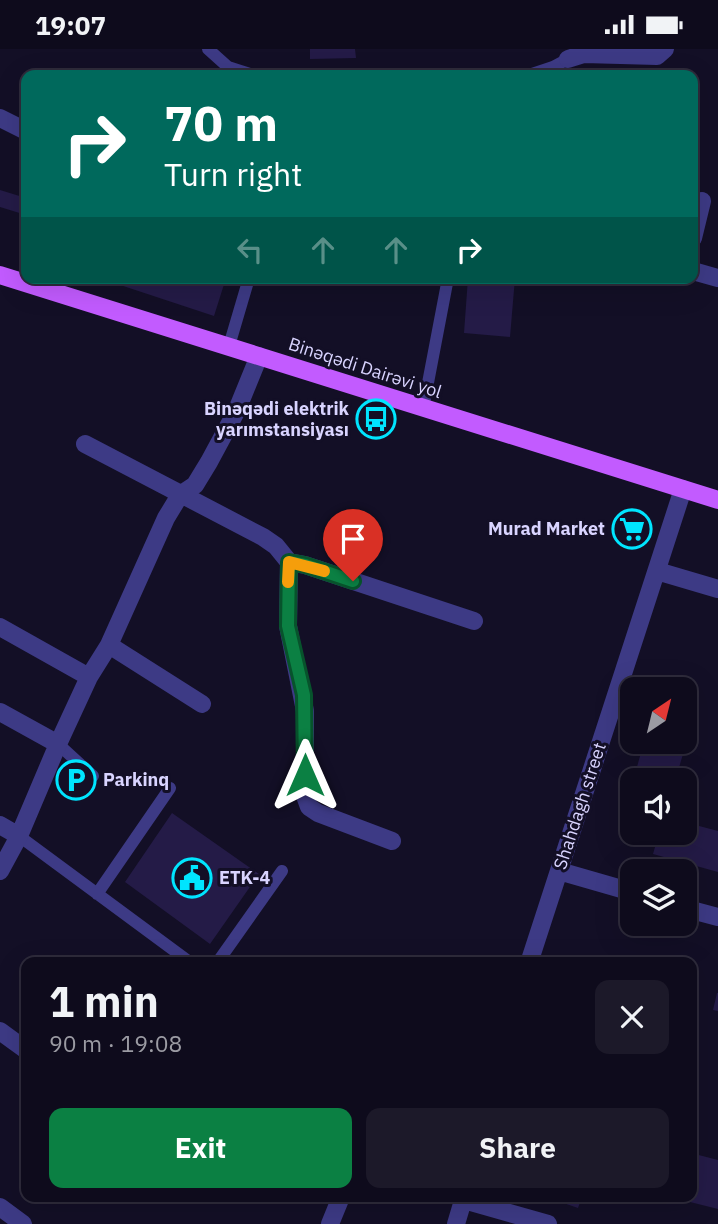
<!DOCTYPE html>
<html lang="en">
<head>
<meta charset="utf-8">
<style>
  body { margin:0; font-family:"IBM Plex Sans",sans-serif; background:#1c1929; color:#f1f3f6; height:100vh; display:flex; flex-direction:column; font-size:26px; white-space:nowrap }
  * { box-sizing:border-box; margin:0 }
  p { font-size:23px; color:#9b9ba3 }
  .icon { flex:none; width:38px; height:38px; fill:none; stroke:currentColor; stroke-width:2; stroke-linecap:round; stroke-linejoin:round }
  .map { position:relative; flex:1; overflow:hidden }
  .panel { position:absolute; left:21px; top:908px; width:676px; height:245px; display:flex; flex-direction:column; background:#0e0b1c; border-radius:14px; box-shadow:0 7px 28px #0002,0 0 0 2px #2e2b3b }
  .panel>* { flex:none }
  .hud { position:absolute; left:21px; top:21px; width:677px; height:214px; border-radius:14px; box-shadow:0 7px 28px #0002,0 0 0 2px #2e2b3b; background:#00695c; color:#fff; overflow:hidden }
  .needle { width:46px; rotate:35deg }
  .controls { position:absolute; left:620px; top:628px; display:grid; gap:14px }
  .controls a { display:grid; place-items:center; width:77px; height:77px; border-radius:14px; background:#0e0b1c; box-shadow:0 7px 28px #0002,0 0 0 2px #2e2b3b; font-size:35px }
  .pin { position:absolute; display:grid; place-items:center; width:60px; height:60px; color:#fff; margin:-72px -30px; border-radius:50% 50% 50% 0; rotate:-45deg; box-shadow:0 0 7px #0007 }
  .pin .icon { rotate:45deg }
  .me { position:absolute; width:77px; margin:-38px; rotate:0deg; stroke-linejoin:round; filter:drop-shadow(0 0 5px #0008) }
  .turn { display:flex; align-items:center; gap:24px; height:147px; padding:0 28px; font-size:32px }
  .turn .icon { width:91px; height:91px; stroke-width:2.5 }
  .turn b { display:block; font-size:49px; line-height:60px }
  .lanes { display:flex; align-items:center; height:66px; padding:0 28px; background:#0003; justify-content:center; gap:35px; direction:ltr }
  .lanes .off { opacity:.35 }
  .round { display:grid; place-items:center; flex:none; width:74px; height:74px; border-radius:14px; background:#1c1929 }
  .summary { display:flex; align-items:center; justify-content:space-between; height:119px; padding:0 28px }
  h1 { font-size:42px; font-weight:800; line-height:52px }
  .cta { display:flex; gap:14px; margin-top:auto; padding:14px 28px }
  .cta a { flex:1; height:80px; border-radius:14px; background:#0b8043; color:#fff; font-size:28px; font-weight:800; line-height:80px; text-align:center }
  .cta a+a { background:#1c1929; color:#f1f3f6 }
  .status { display:flex; justify-content:space-between; align-items:center; height:49px; padding:0 35px; background:#0e0b1c; direction:ltr }
  .status svg { height:19px; fill:currentColor }
  .map>svg:first-child { display:block }
  .building { fill:#241b47 }
  .lines { fill:none; stroke-linecap:round; stroke-linejoin:round }
  .service { stroke:#3d3a85; stroke-width:12 }
  .minor { stroke:#3d3a85; stroke-width:18 }
  .primary { stroke:#c25bff; stroke-width:18 }
  .route-casing { stroke:#07532c; stroke-width:18 }
  .route { stroke:#0b8043; stroke-width:12 }
  .slow { stroke:#f59e0b; stroke-width:12 }
  .labels { text-anchor:middle; stroke-width:6; stroke-linejoin:round; paint-order:stroke }
  .street-label { font-size:18px; fill:#d9d4ff; stroke:#130f26 }
  .poi-label { font-size:18px; font-weight:bold; fill:#d9d4ff; stroke:#130f26; text-anchor:end }
</style>
</head>
<body>
<div class="status"><b>19:07</b><svg viewBox="0 0 49 12"><path d="M0 12V9h3v3zM5 12V6h3v6zM10 12V3h3v9zM15 12V0h3v12zM26 1h20v11H26zM47 4h2v5h-2z"/></svg></div>
<div class="map">
<svg width="718" height="1175" viewBox="0 0 718 1175">
  <rect width="100%" height="100%" fill="#130f26"/>
  <path class="building" d="M310 0H355L356 9 310 10Z
    M0 141 26 149V166L0 158Z
    M99 229H226L214 267Z
    M468 229H515L510 288 464 284Z
    M684 683 689 685 675 732H633L644 693H684Z
    M631 740H632V757L627 756Z
    M172 764 259 825 210 895 125 833Z
    M684 773 718 782V823L653 805 659 784H684Z
    M717 944H718V962L713 961Z
    M691 1104 718 1111V1160L674 1149 691 1148Z
    M546 1148H582L578 1159Z"/>
  <g class="lines">
    <path class="service" d="M208 0 228 18 253 26
      M253 26H324
      M529 26 553 18 568 10
      M229 297 249 229
      M423 360 448 229
      M58 695 93 727
      M19 787 191 914
      M97 845 170 739
      M217 914 282 822"/>
    <path class="minor" d="M568 10 584 5 657 7 665 0
      M0 69 26 82
      M693 189 702 152
      M693 222 718 229
      M85 395 263 488 276 497 289 513 288 577 305 662V747L309 758 318 764 392 792
      M289 513 305 516 474 572
      M657 522 718 540
      M0 578 89 628
      M109 596 202 655
      M0 663 58 695
      M0 776 19 787
      M0 822 19 787 58 695 89 628 109 596 166 469 180 446 195 436 209 413 237 361 259 307
      M559 822 632 843
      M684 859 718 868
      M529 914 683 440
      M0 982 26 1001
      M464 1151 548 1175
      M0 1158 23 1175
      M330 1175 341 1148
      M456 1175 464 1148"/>
    <path class="primary" d="M0 226 718 451"/>
  </g>
  <g class="lines">
    <g class="route-casing">
      <path id="route" d="M305 726 304 646 288 577 289 513 305 516 353 532"/>
    </g>
    <use href="#route" class="route"/>
    <path class="slow" d="M288 533 289 513 324 522"/>
  </g>
  <defs>
    <g id="bus-ring" transform="scale(2.0125)"><circle r="9.5" fill="#130f26" stroke="#00e5ff" stroke-width="1.5"/><path d="M-5-6H5V4H4V6H2V4H-2V6H-4V4H-5ZM-3.5-4V0h7V-4ZM-3.5 1.2v1.5H-2V1.2ZM2 1.2v1.5H3.5V1.2Z" fill="#00e5ff"/></g>
    <g id="supermarket-ring" transform="scale(2.0125)"><circle r="9.5" fill="#130f26" stroke="#00e5ff" stroke-width="1.5"/><path d="M-6-5.5h2.5l.6 2H6L4.5 2H-2.5L-4.4-4H-6ZM-1.5 3.2a1.3 1.3 0 1 0 .1 0ZM3 3.2a1.3 1.3 0 1 0 .1 0Z" fill="#00e5ff"/></g>
    <g id="parking-ring" transform="scale(2.0125)"><circle r="9.5" fill="#130f26" stroke="#00e5ff" stroke-width="1.5"/><path d="M-3.5-5.5H1a3.5 3.5 0 0 1 0 7H-1V5.5H-3.5ZM-1-3.4V-.6H.8a1.4 1.4 0 0 0 0-2.8Z" fill="#00e5ff"/></g>
    <g id="civic-ring" transform="scale(2.0125)"><circle r="9.5" fill="#130f26" stroke="#00e5ff" stroke-width="1.5"/><path d="M-.6-6.5H3V-4.5H.6V-3L4-1V1h2V6H-6V1h2V-1L-.6-3ZM-1.2 2.5V6h2.4V2.5Z" fill="#00e5ff"/></g>
  </defs>
  <g fill-rule="evenodd">
    <use href="#bus-ring" x="376" y="370"/>
    <use href="#supermarket-ring" x="632" y="480"/>
    <use href="#parking-ring" x="76" y="731"/>
    <use href="#civic-ring" x="192" y="829"/>
  </g>
  <g class="labels">
    <g class="street-label">
      <text transform="translate(365 319) rotate(18)" y="6">Binəqədi Dairəvi yol</text>
      <text transform="translate(580 757) rotate(-72)" y="6">Shahdagh street</text>
    </g>
    <g class="poi-label">
      <text x="349" y="366">Binəqədi elektrik<tspan x="349" dy="21">yarımstansiyası</tspan></text>
      <text x="605" y="486">Murad Market</text>
      <text x="103" y="737" text-anchor="start">Parkinq</text>
      <text x="219" y="835" text-anchor="start">ETK-4</text>
    </g>
  </g>
</svg>
<div class="controls">
<a><svg class="needle" viewBox="-14 -14 28 28"><path d="M0-13l5 13h-10z" fill="#e53935"/><path d="M0 13l5-13h-10z" fill="#9b9ba3"/></svg></a>
<a><svg class="icon" aria-label="sound" viewBox="0 0 24 24"><path d="M4 9h4l5-4v14l-5-4H4zM17 9q2 3 0 6"/></svg></a>
<a><svg class="icon" aria-label="layers" viewBox="0 0 24 24"><path d="M12 4l9 5-9 5-9-5zM3 14l9 5 9-5"/></svg></a>
</div>
<div class="pin" style="left:353px;top:532px;background:#d93025"><svg class="icon" aria-label="arrive" viewBox="0 0 24 24"><path d="M6 21V4h12l-3 4 3 4H6"/></svg></div>
<svg class="me" style="left:305px;top:726px" viewBox="-20 -20 40 40"><path d="M0-17L14 15 0 8-14 15z" fill="#0b8043" stroke="#fff" stroke-width="4"/></svg>
<div class="hud">
<div class="turn"><svg class="icon" aria-label="right" viewBox="0 0 24 24"><path d="M7 20v-9h11M14 6l5 5-5 5"/></svg><div><b>70 m</b>Turn right</div></div>
<div class="lanes"><svg class="icon off" aria-label="left" viewBox="0 0 24 24"><path d="M17 20v-9H6M10 6l-5 5 5 5"/></svg><svg class="icon off" aria-label="ahead" viewBox="0 0 24 24"><path d="M12 20V5M6 11l6-6 6 6"/></svg><svg class="icon off" aria-label="ahead" viewBox="0 0 24 24"><path d="M12 20V5M6 11l6-6 6 6"/></svg><svg class="icon" aria-label="right" viewBox="0 0 24 24"><path d="M7 20v-9h11M14 6l5 5-5 5"/></svg></div>
</div>
<section class="panel">
<div class="summary"><div><h1>1 min</h1><p>90 m · 19:08</p></div><a class="round"><svg class="icon" aria-label="close" viewBox="0 0 24 24"><path d="M6 6l12 12M18 6L6 18"/></svg></a></div>
<div class="cta"><a>Exit</a><a>Share</a></div>
</section>
</div>
</body>
</html>
